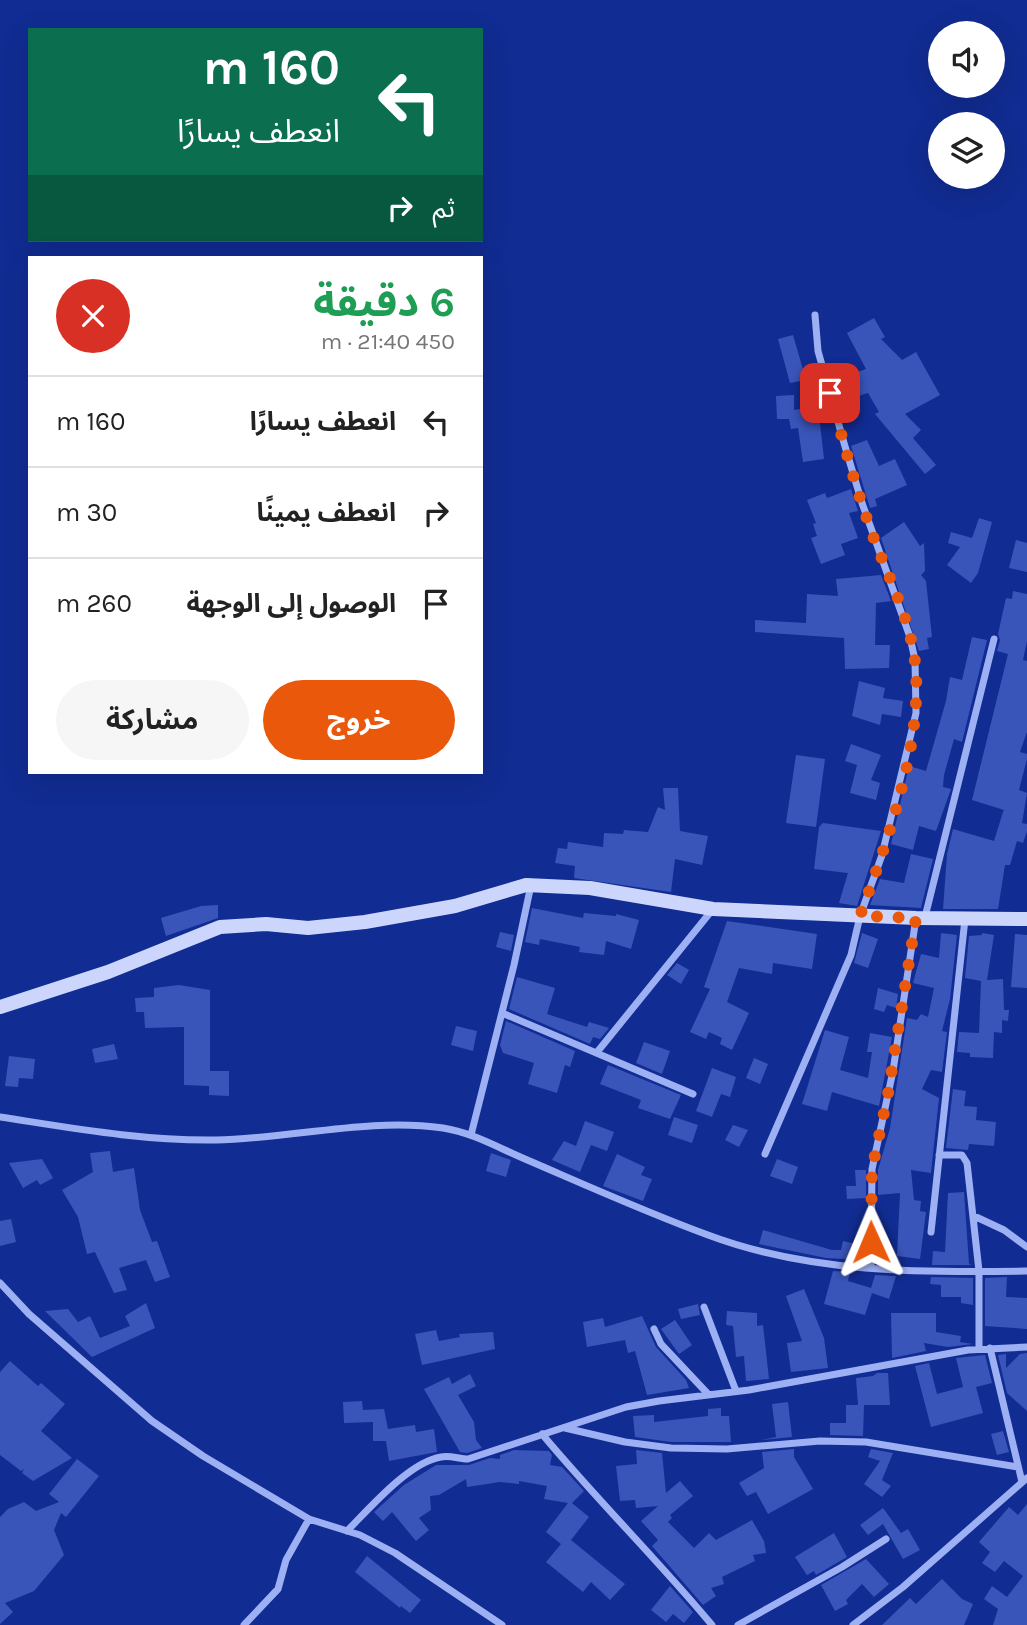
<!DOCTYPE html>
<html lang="ar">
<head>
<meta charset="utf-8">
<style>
  body { margin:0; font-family:Karla,"Noto Sans Arabic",sans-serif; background:#f6f6f6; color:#222; direction:rtl; height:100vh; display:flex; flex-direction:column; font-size:26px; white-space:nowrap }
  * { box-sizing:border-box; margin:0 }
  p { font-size:23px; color:#767676 }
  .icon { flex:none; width:38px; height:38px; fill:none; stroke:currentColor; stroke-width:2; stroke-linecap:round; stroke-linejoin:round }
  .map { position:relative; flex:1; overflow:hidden; direction:ltr }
  .sheet { position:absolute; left:28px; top:256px; width:455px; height:518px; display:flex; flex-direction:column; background:#fff; border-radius:0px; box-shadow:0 7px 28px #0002; direction:rtl }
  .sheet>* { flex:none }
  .banner { position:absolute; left:28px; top:28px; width:455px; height:214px; border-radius:0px; box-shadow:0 7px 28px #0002; direction:rtl; background:#0b6e4f; color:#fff; overflow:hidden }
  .controls { position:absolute; left:928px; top:21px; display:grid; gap:14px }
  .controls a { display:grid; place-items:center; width:77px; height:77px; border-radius:50%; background:#fff; box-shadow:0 7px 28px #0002; font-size:35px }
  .pin { position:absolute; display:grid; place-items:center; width:60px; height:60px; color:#fff; margin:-30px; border-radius:14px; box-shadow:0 4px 10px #0006 }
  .me { position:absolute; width:77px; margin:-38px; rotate:359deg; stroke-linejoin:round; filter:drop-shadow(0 0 5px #0008) }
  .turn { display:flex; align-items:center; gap:24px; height:147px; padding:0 28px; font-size:32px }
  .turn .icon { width:91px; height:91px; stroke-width:2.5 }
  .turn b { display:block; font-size:49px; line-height:60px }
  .then { display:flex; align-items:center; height:66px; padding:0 28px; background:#0003; gap:14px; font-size:26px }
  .round { display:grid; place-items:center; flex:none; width:74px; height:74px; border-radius:37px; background:#f6f6f6 }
  .summary { display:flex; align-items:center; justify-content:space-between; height:119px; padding:0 28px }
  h1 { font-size:42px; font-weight:700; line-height:52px; color:#1e9e55 }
  .primary-button { display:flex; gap:14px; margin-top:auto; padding:14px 28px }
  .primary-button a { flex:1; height:80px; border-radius:42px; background:#ea580c; color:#fff; font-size:28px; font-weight:700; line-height:80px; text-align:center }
  .primary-button a+a { background:#f6f6f6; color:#222 }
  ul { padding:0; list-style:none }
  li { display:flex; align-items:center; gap:21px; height:91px; padding:0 28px; border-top:2px solid #e0e0e0 }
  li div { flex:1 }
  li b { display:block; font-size:26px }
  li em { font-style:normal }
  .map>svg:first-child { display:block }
  .building { fill:#3a55ba }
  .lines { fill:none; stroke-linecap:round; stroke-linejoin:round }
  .street { stroke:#9db0f3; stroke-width:7 }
  .secondary { stroke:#ccd6fc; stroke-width:14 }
  .route { stroke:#ea580c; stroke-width:12; stroke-dasharray:0 21.6 }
</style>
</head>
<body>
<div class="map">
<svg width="1027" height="1625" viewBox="0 0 1027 1625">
  <rect width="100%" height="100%" fill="#112c92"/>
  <path class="building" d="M874 318 885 337 881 339 902 360 916 352 940 395 905 414 921 430 913 438 936 465 925 474 875 414 879 412 868 393 849 399 853 416 843 418 835 388 858 381 855 373 866 369 847 333Z
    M793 335 806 380 790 383 778 339Z
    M794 395V410L818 406 824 459 803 462 798 428 791 429 789 419H777L776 396Z
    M867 440 879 466 895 459 907 485 875 499 877 506 870 508 851 446Z
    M851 489 858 511 849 513 858 538 841 544 845 555 821 564 811 538 817 536 813 524 816 523 807 500 825 493 827 498Z
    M979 518 992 522 978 573 971 583 947 565 960 547 948 543 951 532 972 538Z
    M904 522 920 546 924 543 925 571 921 575 926 581 932 637 927 638 929 649 919 651 881 538Z
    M1016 540 1027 543V572L1009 568Z
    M881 575 891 601 876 603 875 645H890L889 668 845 669 844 638 755 632V620L806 623 807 594 838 596 836 579Z
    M1013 591 1027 594V641L1023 660 1027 661V732L1020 752 1027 754V759L1019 790 1027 793 1022 823 1027 824V831L1023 843 1017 841 1010 865H1005L998 909H943L947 854 953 829 994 841 1003 812 1004 810 972 800 1008 654 997 651 1000 640 998 634 1006 598 1012 599Z
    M972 637 987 640 962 742 954 739 944 775 943 787 951 789 936 831 919 826 913 850 891 844 909 766 926 771 946 701 950 677 962 680Z
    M859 681 885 688 883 698 903 701 901 717 882 714 880 725 852 716Z
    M851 744 881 755 871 780 880 783 876 800 850 793 857 765 845 761Z
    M796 755 825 759 816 827 786 823Z
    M663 788H678L680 831 708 836 702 865 675 859 671 892 574 878 575 866 555 863 558 848 567 849 568 842 603 847 604 833 623 834 624 830 648 832 658 807 665 810Z
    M823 823 881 831 857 906 839 903 848 873 814 869 819 827Z
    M911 854 933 859 921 908 870 905 880 879 904 883Z
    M218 905V918L166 936 161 918 201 906Z
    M532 908 583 918 584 913 616 916V914L639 920 631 949 606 941 604 955 579 952 580 947 540 939 539 945 525 942Z
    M727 921 817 934 812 969 773 963 772 974 739 968 727 1002 749 1013 732 1050 720 1044 722 1038 709 1032 706 1039 690 1032 710 989 704 987Z
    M500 932 514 935 511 951 496 947Z
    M862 933 878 939 868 968 854 963Z
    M941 933 957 935 950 999 942 1031 947 1032 942 1072 931 1070 922 1089 939 1098 931 1173 911 1170 914 1200 921 1201 920 1211 926 1212 920 1259 897 1256 900 1193 878 1195V1170L890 1128 907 1018 917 1020 921 1014 928 1017 934 988 913 983 921 954 939 958Z
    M982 933 994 935 987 980 1003 979 1004 1010H1009L1008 1021 1002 1020V1033L994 1032 993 1058 970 1057V1053L957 1052 959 1032 979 1033 981 981 965 978 969 936 982 935Z
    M1015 934 1027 935V988L1011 987Z
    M677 963 689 970 681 984 667 975Z
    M517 977 555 988 547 1014 587 1027 589 1022 609 1028 600 1039 593 1037 590 1044 509 1009Z
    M179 985 210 990V1071H229V1096L209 1095V1086L184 1085V1027L145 1028 144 1012H136L135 998 154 997V988Z
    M878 988 898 994 896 1008 887 1005 884 1012 874 1009Z
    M506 1021 575 1051 570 1067 565 1065 557 1093 528 1084 534 1063 503 1053 500 1045Z
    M456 1026 477 1031 473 1051 451 1045Z
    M825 1030 849 1037 840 1070 868 1078 872 1052H867L870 1033 892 1037 879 1106 832 1092 827 1111 802 1104Z
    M644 1042 670 1051 662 1074 636 1063Z
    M114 1044 118 1059 95 1063 92 1049Z
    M9 1056 35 1059 33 1079 19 1078 18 1087 5 1086Z
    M754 1058 768 1064 760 1084 746 1078Z
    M608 1065 681 1095 670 1119 638 1108 641 1100 600 1084Z
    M712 1068 736 1077 730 1097 721 1094 712 1117 696 1111Z
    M953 1089 966 1091 964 1106 977 1107 976 1120 996 1122 994 1146 969 1144 968 1150 946 1148Z
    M674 1117 698 1125 692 1143 668 1135Z
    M585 1121 614 1132 607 1151 591 1145 580 1172 552 1160 564 1141 576 1146Z
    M733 1125 748 1130 739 1147 725 1140Z
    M110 1151 113 1172 134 1168 140 1210 152 1242 157 1241 170 1277 155 1282 146 1260 119 1268 127 1290 114 1293 95 1252 87 1254 78 1217 62 1190 93 1172 90 1153Z
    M491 1153 511 1160 506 1177 486 1171Z
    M617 1154 645 1167 641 1175 652 1179 643 1201 603 1186Z
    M42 1159 53 1178 40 1185 37 1180 23 1188 9 1163Z
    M777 1159 798 1167 792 1184 770 1176Z
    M855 1170H866V1198L847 1199 846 1186H856Z
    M964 1192 969 1264 972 1265H932L933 1251 945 1252 948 1193Z
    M11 1219 16 1242 0 1246V1221Z
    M763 1230 832 1250H841L843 1241 865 1246 864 1260 826 1258 759 1244Z
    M833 1271 850 1272 848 1281 871 1288 875 1275 896 1276 889 1299 872 1293 865 1315 824 1304Z
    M931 1277 973 1278V1305L961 1303V1297H941V1285L930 1284Z
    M1007 1277 1006 1297 1027 1298V1329L985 1326V1278Z
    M804 1289 824 1338 828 1368 791 1372 787 1343 802 1341 786 1296Z
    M146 1303 155 1328 92 1357 45 1311 68 1309 78 1322 90 1316 100 1338 130 1326 125 1316Z
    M698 1304 700 1315 681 1319 678 1309Z
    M727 1311 757 1313V1326L763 1325 769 1379 746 1381 744 1356 736 1357 733 1326 726 1325Z
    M891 1313H936V1332L961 1336 960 1342 973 1344 948 1347 924 1343 926 1351 892 1358Z
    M642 1316 656 1347 686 1380 689 1388 647 1395 635 1351 628 1353 625 1340 587 1347 583 1322 603 1318 605 1327Z
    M675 1320 692 1345 679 1354 661 1329Z
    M436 1330 439 1341 460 1337 459 1334 493 1332 495 1349 422 1365 415 1334Z
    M1027 1353V1411L1007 1393 998 1355 1006 1354V1368L1020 1354Z
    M985 1355 992 1383 976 1387 983 1413 931 1427 915 1366 929 1363 937 1394 963 1387 956 1358Z
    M10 1361 38 1386 41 1383 65 1404 41 1431 72 1458 33 1481 22 1473 24 1469 21 1471 0 1455V1372Z
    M877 1373H888L890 1405H858L856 1378 873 1376Z
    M470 1374 476 1386 458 1395 474 1422 476 1440 482 1448 467 1453 460 1452 424 1389 449 1377 452 1384Z
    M362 1401 363 1410 384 1409 388 1429 415 1425 416 1432 434 1429 437 1452 389 1461 386 1441H373V1422L344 1423 343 1402Z
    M788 1402 792 1437 761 1440 776 1437 772 1404Z
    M846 1405H864L863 1436 830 1435V1423H846Z
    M721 1408V1416H729L731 1442H671L635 1437 633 1416 654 1415V1422L708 1416V1409Z
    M1003 1431 1009 1452 997 1455 991 1434Z
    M794 1449V1457L813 1489 768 1514 756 1492 747 1496 739 1483 764 1468 762 1452Z
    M871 1449 893 1453 882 1480 891 1486 882 1497 864 1484 880 1461 868 1457Z
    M514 1450 549 1451 552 1455 550 1465 562 1467 584 1491 572 1503 589 1517 571 1540 625 1584 610 1600 591 1582 583 1592 546 1562 561 1544 546 1532 568 1503 544 1499 547 1486 519 1481V1484L500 1482 467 1487 466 1479 439 1495 430 1496 431 1510 419 1518 429 1530 416 1541 392 1512 383 1521 374 1512 404 1485 436 1465H469L490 1458 500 1459V1455Z
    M636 1450 662 1453 666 1493 680 1481 693 1496 670 1515 672 1518 668 1522 694 1548 709 1533 716 1540 752 1520 764 1541 766 1553 753 1555 755 1561 722 1577 724 1584 711 1588 716 1596 703 1605 652 1546 658 1540 641 1521 658 1506 636 1508 635 1500 620 1501 616 1466 637 1464Z
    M77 1459 99 1476 66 1517 61 1513 54 1530 64 1555 34 1591 5 1603 13 1612 0 1624V1517L8 1509 24 1502 36 1511 59 1502 49 1494Z
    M1027 1504V1625H993L998 1609 984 1599 992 1586 1007 1597 1023 1576 1004 1561 995 1572 982 1563 990 1552 979 1542 1009 1507 1018 1515Z
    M883 1508 901 1533 908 1529 920 1550 903 1559 883 1524 868 1535 860 1525Z
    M834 1533 847 1557 816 1575 814 1571 807 1575 795 1557Z
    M367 1556 421 1600 410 1613 401 1606 400 1608 355 1572Z
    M866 1559 889 1584 874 1597 862 1584 846 1600 848 1604 835 1611 821 1585Z
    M942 1579 962 1599 973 1604 964 1625H882L910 1598 916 1604Z
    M670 1586 693 1612 684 1623 673 1614 666 1622 651 1610Z"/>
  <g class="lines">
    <path class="street" d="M925 917 994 639
      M502 1013 693 1094
      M598 1051 713 909
      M0 1117C72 1128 143 1141 216 1140 290 1139 369 1117 443 1128 475 1133 502 1150 532 1162 590 1187 648 1213 708 1235 809 1273 920 1273 1027 1271
      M471 1135 514 965 531 885
      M765 1154 851 955 860 916 882 855 916 713 915 660 910 637 862 503 844 443 818 351 815 315
      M939 1155H962L967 1163 979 1271V1349
      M974 1216 1004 1230 1027 1247
      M931 1232 965 919
      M871 1268 872 1169 893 1071 916 918
      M0 1283 29 1314 152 1421 203 1456 309 1519 360 1535 395 1553 502 1625
      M704 1307 736 1391
      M654 1329 661 1344 708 1394
      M990 1348 1022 1482
      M565 1428 625 1442 671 1448 727 1449 820 1441 866 1442 1018 1467
      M542 1434C597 1500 657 1559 712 1625
      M347 1531C369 1509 409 1462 441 1457 450 1455 459 1459 468 1459L626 1407 659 1401 749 1390 968 1350 1027 1347
      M244 1625 278 1589 286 1560 309 1519
      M738 1625 842 1567 886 1539
      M853 1625 903 1587 1027 1478"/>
    <path class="secondary" d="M0 1007 108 972 220 927 266 924 308 928 365 922 455 906 526 885 590 888 713 909 916 918 1027 919"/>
  </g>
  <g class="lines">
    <path class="route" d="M830 393C843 441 856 489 873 536 888 576 910 619 915 662 924 741 887 842 860 916L916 918 888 1094 872 1169 871 1242"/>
  </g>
</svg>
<div class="controls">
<a><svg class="icon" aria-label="sound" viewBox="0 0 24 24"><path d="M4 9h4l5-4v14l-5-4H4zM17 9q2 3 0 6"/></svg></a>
<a><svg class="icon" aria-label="layers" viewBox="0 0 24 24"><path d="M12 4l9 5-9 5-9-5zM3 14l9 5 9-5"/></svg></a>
</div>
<div class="pin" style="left:830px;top:393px;background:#d93025"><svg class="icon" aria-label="arrive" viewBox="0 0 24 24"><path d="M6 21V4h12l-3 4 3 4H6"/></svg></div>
<svg class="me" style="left:871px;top:1242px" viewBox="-20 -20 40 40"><path d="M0-17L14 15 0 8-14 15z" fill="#ea580c" stroke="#fff" stroke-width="4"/></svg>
<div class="banner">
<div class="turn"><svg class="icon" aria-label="left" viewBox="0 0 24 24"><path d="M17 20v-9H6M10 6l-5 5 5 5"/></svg><div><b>160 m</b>انعطف يسارًا</div></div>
<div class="then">ثم<svg class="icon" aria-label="right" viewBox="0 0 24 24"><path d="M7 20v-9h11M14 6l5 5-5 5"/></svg></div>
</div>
<section class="sheet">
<div class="summary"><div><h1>6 دقيقة</h1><p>450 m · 21:40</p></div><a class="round" style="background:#d93025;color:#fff"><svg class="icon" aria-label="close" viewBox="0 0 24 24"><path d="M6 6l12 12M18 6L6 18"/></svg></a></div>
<ul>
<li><svg class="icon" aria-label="left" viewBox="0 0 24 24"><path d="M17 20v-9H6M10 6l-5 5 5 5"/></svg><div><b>انعطف يسارًا</b></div><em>160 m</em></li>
<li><svg class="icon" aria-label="right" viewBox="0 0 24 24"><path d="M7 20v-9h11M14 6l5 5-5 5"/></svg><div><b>انعطف يمينًا</b></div><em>30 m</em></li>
<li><svg class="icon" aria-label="arrive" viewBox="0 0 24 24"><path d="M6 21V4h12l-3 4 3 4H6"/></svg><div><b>الوصول إلى الوجهة</b></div><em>260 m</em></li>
</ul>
<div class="primary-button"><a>خروج</a><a>مشاركة</a></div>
</section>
</div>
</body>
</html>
